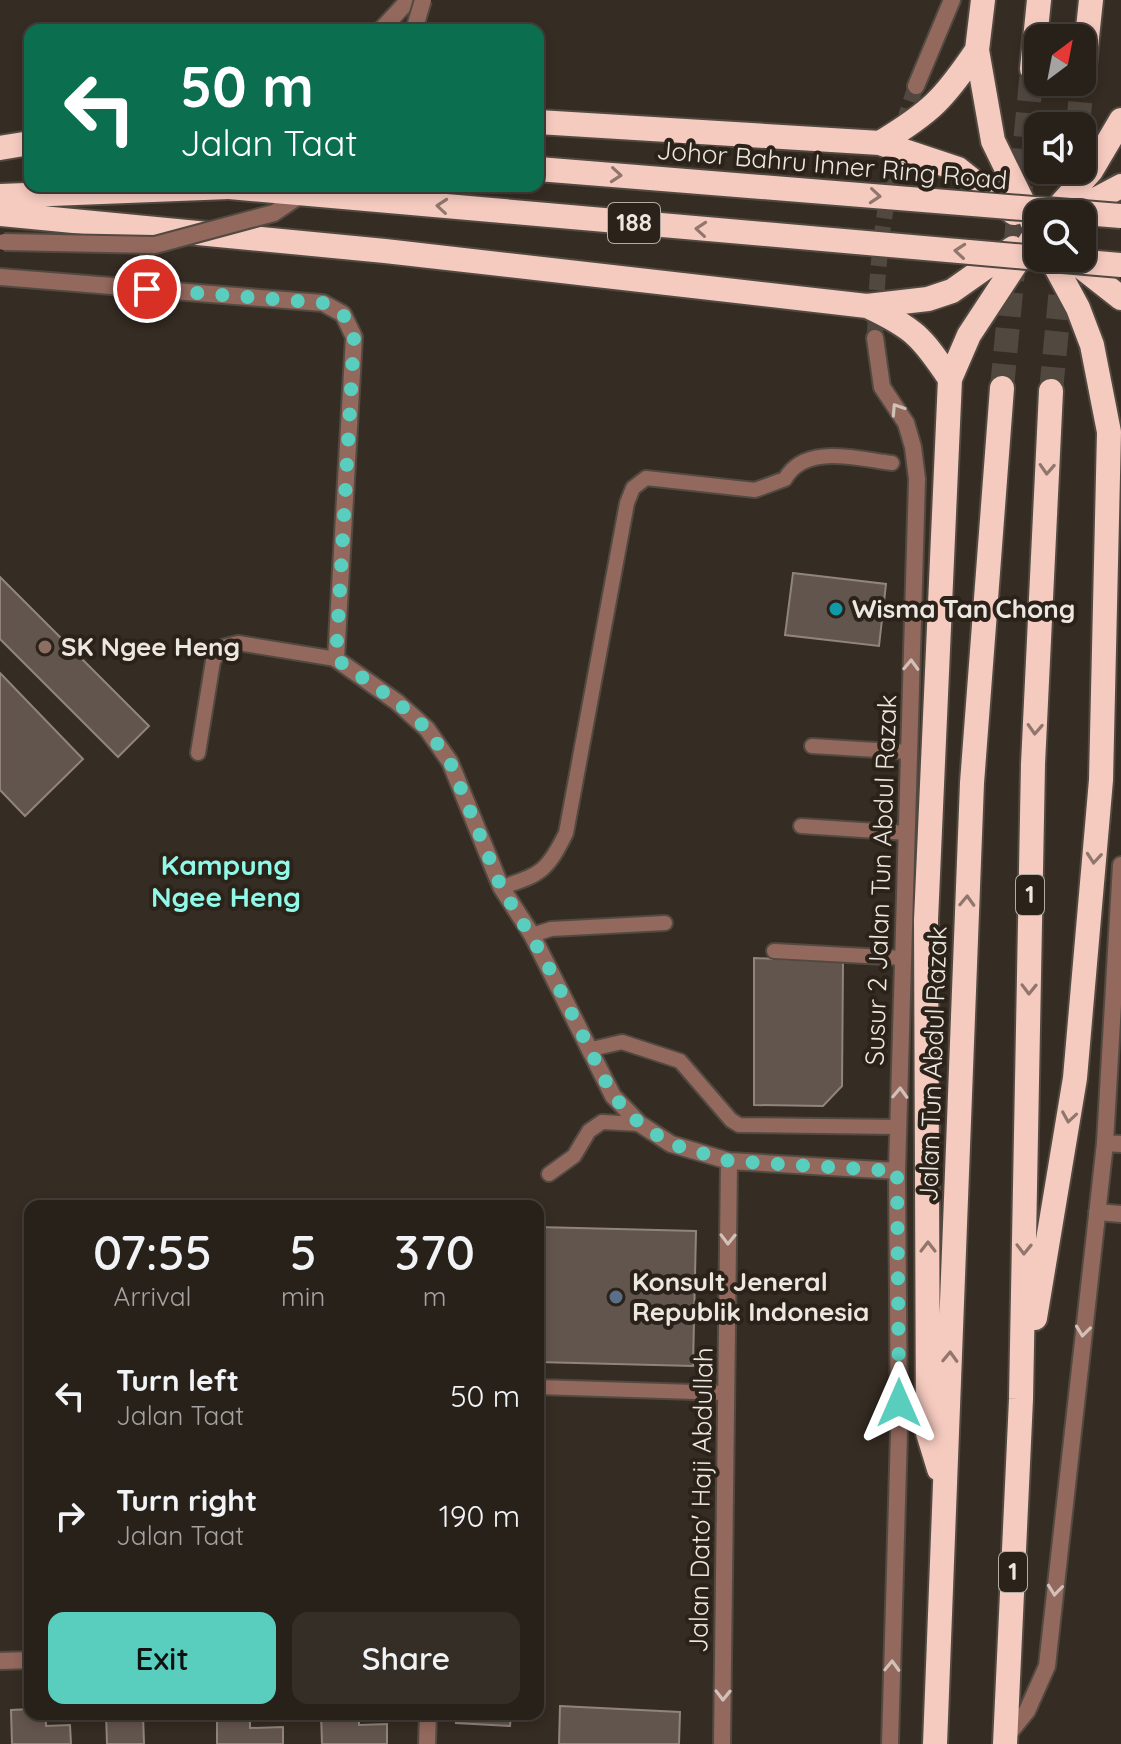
<!DOCTYPE html>
<html lang="en">
<head>
<meta charset="utf-8">
<style>
  body { margin:0; font-family:Quicksand,sans-serif; background:#342e27; color:#f1f3f6; height:100vh; display:flex; flex-direction:column; font-size:30px; white-space:nowrap }
  * { box-sizing:border-box; margin:0 }
  p { font-size:26px; color:#a5a3a2 }
  .icon { flex:none; width:44px; height:44px; fill:none; stroke:currentColor; stroke-width:2; stroke-linecap:round; stroke-linejoin:round }
  .map { position:relative; flex:1; overflow:hidden }
  .sheet { position:absolute; left:24px; top:1200px; width:520px; height:520px; display:flex; flex-direction:column; background:#28211a; border-radius:16px; box-shadow:0 4px 12px #0003,0 0 0 2px #443e39 }
  .sheet>* { flex:none }
  .banner { position:absolute; left:24px; top:24px; width:520px; height:168px; border-radius:16px; box-shadow:0 4px 12px #0003,0 0 0 2px #443e39; background:#0b6e4f; color:#fff; overflow:hidden }
  .needle { width:52px; rotate:32deg }
  .tools { position:absolute; left:1024px; top:24px; display:grid; gap:16px }
  .tools a { display:grid; place-items:center; width:72px; height:72px; border-radius:16px; background:#28211a; box-shadow:0 4px 12px #0003,0 0 0 2px #443e39; font-size:40px }
  .pin { position:absolute; display:grid; place-items:center; width:68px; height:68px; color:#fff; margin:-34px; border:4px solid #fff; border-radius:50%; box-shadow:0 2px 8px #0007 }
  .me { position:absolute; width:88px; margin:-44px; rotate:0deg; stroke-linejoin:round; filter:drop-shadow(0 0 6px #0008) }
  .turn { display:flex; align-items:center; gap:28px; height:168px; padding:0 24px; font-size:36px }
  .turn .icon { width:104px; height:104px; stroke-width:2.5 }
  .turn b { display:block; font-size:56px; line-height:68px }
  .eta { display:flex; justify-content:space-evenly; align-items:center; height:136px; text-align:center }
  .eta b { font-size:48px; font-weight:600; line-height:56px }
  .cta { display:flex; gap:16px; margin-top:auto; padding:16px 24px }
  .cta a { flex:1; height:92px; border-radius:16px; background:#5acebe; color:#111; font-size:32px; font-weight:600; line-height:92px; text-align:center }
  .cta a+a { background:#342e27; color:#f1f3f6 }
  ul { padding:0; list-style:none }
  li { display:flex; align-items:center; gap:24px; height:120px; padding:0 24px }
  li div { flex:1 }
  li b { display:block; font-size:30px }
  li em { font-style:normal }
  .map>svg:first-child { display:block }
  .building { fill:#62554d; stroke:#92847c; stroke-width:2 }
  .lines { fill:none; stroke-linecap:round; stroke-linejoin:round }
  .street-tunnel { stroke:#514840; stroke-width:16; stroke-dasharray:16 8; stroke-linecap:butt }
  .highway-tunnel { stroke:#514840; stroke-width:24; stroke-dasharray:24 12; stroke-linecap:butt }
  .lane-casing { stroke:#524a41; stroke-width:18 }
  .street-casing { stroke:#524a41; stroke-width:20 }
  .highway-casing { stroke:#524a41; stroke-width:28 }
  .lane { stroke:#93685d; stroke-width:14 }
  .street { stroke:#93685d; stroke-width:16 }
  .highway { stroke:#f5cabf; stroke-width:24 }
  .street-bridge-casing { stroke:#524a41; stroke-width:20; stroke-linecap:butt }
  .highway-bridge-casing { stroke:#524a41; stroke-width:28; stroke-linecap:butt }
  .street-bridge { stroke:#93685d; stroke-width:16 }
  .highway-bridge { stroke:#f5cabf; stroke-width:24 }
  .oneway { stroke:#90766c }
  .oneway2 { stroke:#d2c1b9 }
  .route { stroke:#5acebe; stroke-width:14; stroke-dasharray:0 25.2 }
  .culture-dot { fill:#0f9aa8; stroke:#2b2319; stroke-width:3 }
  .education-dot { fill:#8d6e63; stroke:#2b2319; stroke-width:3 }
  .service-dot { fill:#5c6f8a; stroke:#2b2319; stroke-width:3 }
  .labels { text-anchor:middle; stroke-width:8; stroke-linejoin:round; paint-order:stroke }
  .shield { fill:#2b2319; stroke:#b3aca5; stroke-width:2 }
  .shield-label { font-size:24px; font-weight:bold; fill:#ede7e1 }
  .street-label { font-size:26px; fill:#ede7e1; stroke:#2b2319 }
  .poi-label { font-size:26px; font-weight:bold; fill:#ede7e1; stroke:#2b2319; text-anchor:start }
  .neighbourhood-label { font-size:28px; font-weight:bold; fill:#91f9e8; stroke:#2b2319 }
</style>
</head>
<body>
<div class="map">
<svg width="1121" height="1744" viewBox="0 0 1121 1744">
  <rect width="100%" height="100%" fill="#352c23"/>
  <path class="building" d="M793 573 886 584 879 646 785 635Z
    M0 577 149 726 118 757 0 639Z
    M0 673 83 759 25 816 0 790Z
    M754 958 843 962 842 1086 823 1106 754 1105Z
    M538 1227 696 1231 693 1366 538 1362Z
    M560 1706 680 1712 679 1744H559Z
    M30 1709V1714H46V1726L70 1725 71 1744H12L11 1710Z
    M106 1714H143L144 1744H107Z
    M217 1714H250V1728L283 1727V1744H217Z
    M321 1714H359V1725L387 1724V1744H322Z
    M457 1714H511L510 1726 456 1723Z"/>
  <g class="lines">
    <path class="street-tunnel" d="M875 338C876 254 888 165 916 86"/>
    <path class="highway-tunnel" d="M1078 126 1082 82
      M1002 388 1032 69
      M1051 391 1063 268"/>
    <g class="lane-casing">
      <path id="lane" d="M812 746 909 752
        M198 753 213 661 222 647 238 643 336 659
        M801 826 907 833
        M501 887C540 876 548 870 566 833L627 503 633 488 646 478 755 490 785 479C805 443 858 459 892 463
        M532 935 551 929 665 923
        M774 951 903 958
        M592 1049 622 1042 680 1061 731 1120 739 1125 899 1127
        M549 1174 574 1156 589 1131 602 1122 640 1124
        M538 1387 726 1393"/>
    </g>
    <g class="street-casing">
      <path id="street" d="M381 30 406 3
        M916 86 952 0
        M0 277 323 303 343 314 354 337 336 659 397 702 427 729 450 762 501 887 532 935 613 1096 640 1124 671 1144 729 1161 897 1171
        M875 338 882 387 906 423 913 447 917 479 897 1171 899 1432 890 1744
        M1105 1143 1121 1144
        M1097 1212 1121 1214
        M0 1661 30 1660
        M1005 1738 1027 1711 1047 1666 1105 1143 1121 865
        M427 1744 428 1714
        M722 1744 729 1161"/>
    </g>
    <g class="highway-casing">
      <path id="highway" d="M983 0 977 50 993 141 1033 223
        M1032 69 1039 0
        M1083 75 1091 0
        M538 122 880 143 958 169 1014 213
        M880 143C931 112 944 99 977 50
        M0 148 30 143
        M0 196 229 187
        M0 214 385 251 867 306 928 299 952 291 1013 248
        M1052 214 1091 171 1121 120
        M1068 214 1121 186
        M1070 258 1121 298
        M867 306C914 328 922 337 950 379
        M1035 1318 1075 1078 1101 780 1109 432 1092 345 1078 308 1051 258
        M939 1469 928 1433 926 920 950 379 969 335 1038 230
        M935 1744 972 783 1002 388
        M1005 1744 1021 1399 1033 764 1051 391"/>
    </g>
    <use href="#lane" class="lane"/>
    <use href="#street" class="street"/>
    <use href="#highway" class="highway"/>
    <g class="street-bridge-casing">
      <path id="street-bridge" d="M414 30 423 0
        M4 242 155 245 274 213 305 192"/>
    </g>
    <g class="highway-bridge-casing">
      <path id="highway-bridge" d="M538 169 1121 216
        M229 187 1038 258
        M1039 258 1121 265"/>
    </g>
    <use href="#street-bridge" class="street-bridge"/>
    <use href="#highway-bridge" class="highway-bridge"/>
  </g>
  <defs><path id="oneway-chevron" d="M-2-3.5L2.5 0L-2 3.5" fill="none" stroke-width="1.6" stroke-linecap="round" stroke-linejoin="round" transform="scale(2)"/></defs>
  <g class="oneway">
    <use href="#oneway-chevron" transform="translate(616 175) rotate(5)"/>
    <use href="#oneway-chevron" transform="translate(875 196) rotate(5)"/>
    <use href="#oneway-chevron" transform="translate(442 206) rotate(-175)"/>
    <use href="#oneway-chevron" transform="translate(701 229) rotate(-175)"/>
    <use href="#oneway-chevron" transform="translate(960 251) rotate(-175)"/>
    <use href="#oneway-chevron" transform="translate(1047 469) rotate(93)"/>
    <use href="#oneway-chevron" transform="translate(1035 729) rotate(93)"/>
    <use href="#oneway-chevron" transform="translate(1094 858) rotate(95)"/>
    <use href="#oneway-chevron" transform="translate(967 901) rotate(-88)"/>
    <use href="#oneway-chevron" transform="translate(1029 989) rotate(91)"/>
    <use href="#oneway-chevron" transform="translate(1069 1117) rotate(99)"/>
    <use href="#oneway-chevron" transform="translate(928 1247) rotate(-90)"/>
    <use href="#oneway-chevron" transform="translate(1024 1249) rotate(91)"/>
    <use href="#oneway-chevron" transform="translate(950 1357) rotate(-88)"/>
  </g>
  <g class="oneway2">
    <use href="#oneway-chevron" transform="translate(897 409) rotate(-123)"/>
    <use href="#oneway-chevron" transform="translate(911 665) rotate(-88)"/>
    <use href="#oneway-chevron" transform="translate(900 1093) rotate(-88)"/>
    <use href="#oneway-chevron" transform="translate(728 1239) rotate(91)"/>
    <use href="#oneway-chevron" transform="translate(1083 1331) rotate(97)"/>
    <use href="#oneway-chevron" transform="translate(1055 1590) rotate(96)"/>
    <use href="#oneway-chevron" transform="translate(892 1666) rotate(-88)"/>
    <use href="#oneway-chevron" transform="translate(723 1695) rotate(91)"/>
  </g>
  <g class="lines">
    <path class="route" d="M147 289 323 303 343 314 354 337 336 659 397 702 427 729 450 762 501 887 544 958 613 1096 640 1124 671 1144 729 1161 897 1171 899 1403"/>
  </g>
  <circle class="culture-dot" cx="836" cy="609" r="8"/>
  <circle class="education-dot" cx="45" cy="647" r="8"/>
  <circle class="service-dot" cx="616" cy="1297" r="8"/>
  <g class="labels">
    <g class="shield">
      <rect x="608" y="203" width="52" height="40" rx="6"/>
      <rect x="1016" y="875" width="28" height="40" rx="6"/>
      <rect x="999" y="1552" width="28" height="40" rx="6"/>
    </g>
    <g class="shield-label">
      <text x="634" y="231">188</text>
      <text x="1030" y="903">1</text>
      <text x="1013" y="1580">1</text>
    </g>
    <g class="street-label">
      <text transform="translate(832 165) rotate(5)" y="9">Johor Bahru Inner Ring Road</text>
      <text transform="translate(881 880) rotate(-88)" y="9">Susur 2 Jalan Tun Abdul Razak</text>
      <text transform="translate(933 1064) rotate(-88)" y="9">Jalan Tun Abdul Razak</text>
      <text transform="translate(701 1500) rotate(-89)" y="9">Jalan Dato' Haji Abdullah</text>
    </g>
    <g class="poi-label">
      <text x="852" y="618">Wisma Tan Chong</text>
      <text x="61" y="656">SK Ngee Heng</text>
      <text x="632" y="1291">Konsult Jeneral<tspan x="632" dy="30">Republik Indonesia</tspan></text>
    </g>
    <g class="neighbourhood-label">
      <text x="226" y="875">Kampung<tspan x="226" dy="32">Ngee Heng</tspan></text>
    </g>
  </g>
</svg>
<div class="tools">
<a><svg class="needle" viewBox="-14 -14 28 28"><path d="M0-13l5 13h-10z" fill="#e53935"/><path d="M0 13l5-13h-10z" fill="#a5a3a2"/></svg></a>
<a><svg class="icon" aria-label="sound" viewBox="0 0 24 24"><path d="M4 9h4l5-4v14l-5-4H4zM17 9q2 3 0 6"/></svg></a>
<a><svg class="icon" aria-label="search" viewBox="0 0 24 24"><circle cx="10" cy="10" r="6"/><path d="M15 15l6 6"/></svg></a>
</div>
<div class="pin" style="left:147px;top:289px;background:#d93025"><svg class="icon" aria-label="arrive" viewBox="0 0 24 24"><path d="M6 21V4h12l-3 4 3 4H6"/></svg></div>
<svg class="me" style="left:899px;top:1403px" viewBox="-20 -20 40 40"><path d="M0-17L14 15 0 8-14 15z" fill="#5acebe" stroke="#fff" stroke-width="4"/></svg>
<div class="banner">
<div class="turn"><svg class="icon" aria-label="left" viewBox="0 0 24 24"><path d="M17 20v-9H6M10 6l-5 5 5 5"/></svg><div><b>50 m</b>Jalan Taat</div></div>
</div>
<section class="sheet">
<div class="eta">
<div><b>07:55</b><p>Arrival</p></div>
<div><b>5</b><p>min</p></div>
<div><b>370</b><p>m</p></div>
</div>
<ul>
<li><svg class="icon" aria-label="left" viewBox="0 0 24 24"><path d="M17 20v-9H6M10 6l-5 5 5 5"/></svg><div><b>Turn left</b><p>Jalan Taat</p></div><em>50 m</em></li>
<li><svg class="icon" aria-label="right" viewBox="0 0 24 24"><path d="M7 20v-9h11M14 6l5 5-5 5"/></svg><div><b>Turn right</b><p>Jalan Taat</p></div><em>190 m</em></li>
</ul>
<div class="cta"><a>Exit</a><a>Share</a></div>
</section>
</div>
</body>
</html>
